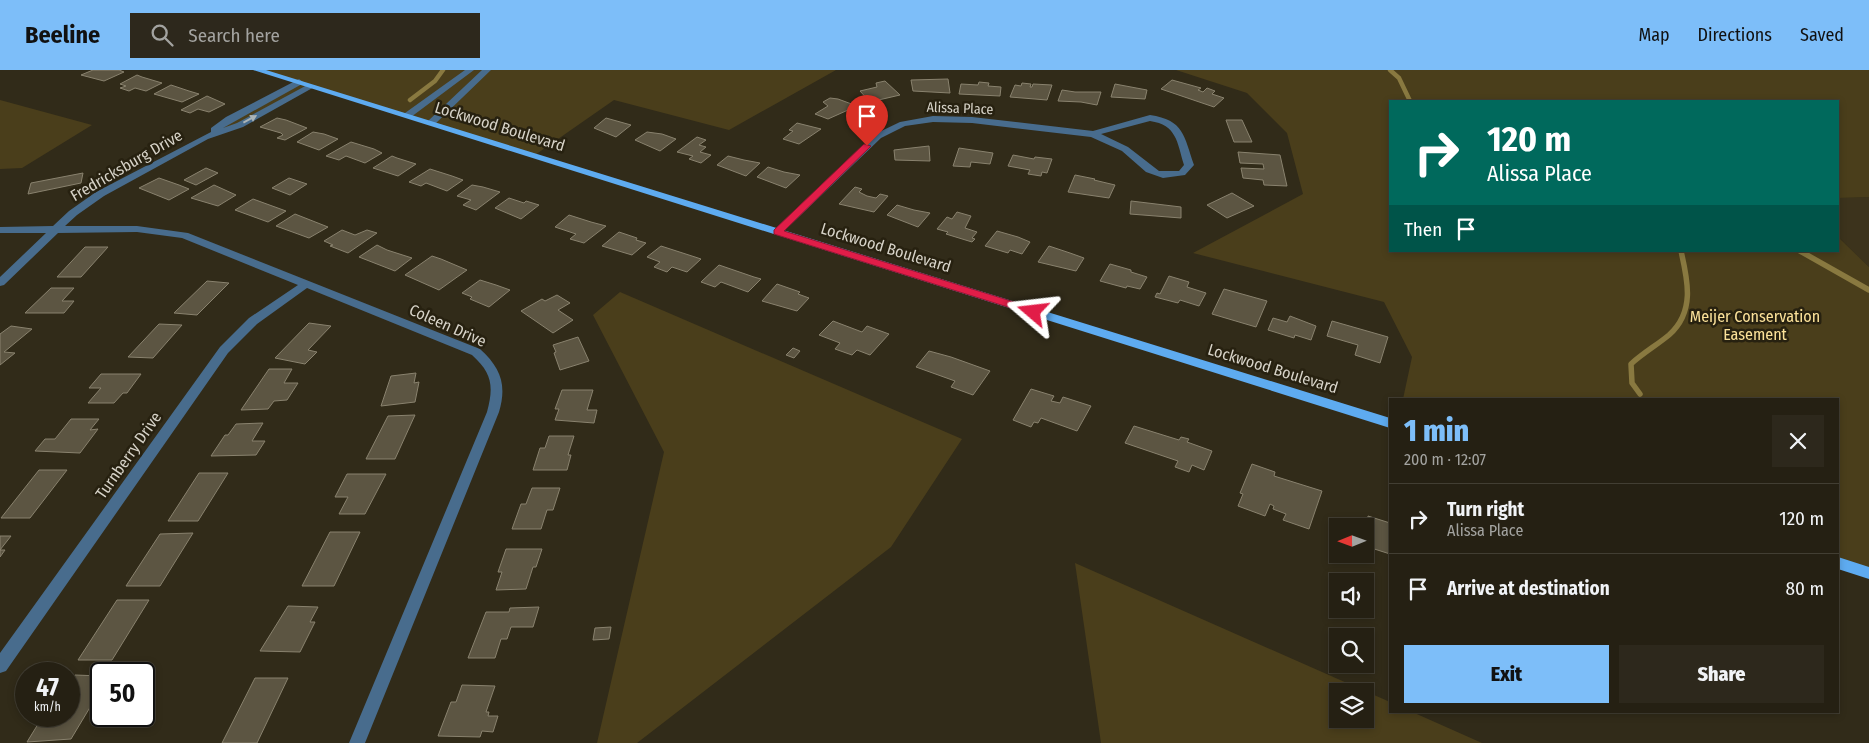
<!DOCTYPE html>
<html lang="en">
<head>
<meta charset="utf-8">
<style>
  body { margin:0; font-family:"Fira Sans Condensed",sans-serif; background:#2d281c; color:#f1f3f6; height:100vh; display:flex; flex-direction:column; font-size:19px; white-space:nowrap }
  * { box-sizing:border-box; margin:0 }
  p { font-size:16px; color:#a3a3a0 }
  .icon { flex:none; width:28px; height:28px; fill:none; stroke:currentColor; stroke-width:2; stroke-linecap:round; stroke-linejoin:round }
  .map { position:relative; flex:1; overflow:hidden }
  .side { position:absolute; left:1389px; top:328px; width:450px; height:315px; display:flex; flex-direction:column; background:#252013; border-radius:0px; box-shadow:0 2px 8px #0003,0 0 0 1px #423e33 }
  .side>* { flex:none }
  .top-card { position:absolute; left:1389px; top:30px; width:450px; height:152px; border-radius:0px; box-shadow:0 2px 8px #0003,0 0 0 1px #423e33; background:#00695c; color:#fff; overflow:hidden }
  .needle { width:32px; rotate:269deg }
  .fabs { position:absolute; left:1329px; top:448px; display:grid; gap:10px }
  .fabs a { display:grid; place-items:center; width:45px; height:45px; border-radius:0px; background:#252013; box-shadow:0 2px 8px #0003,0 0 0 1px #423e33; font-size:25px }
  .speed { position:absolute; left:15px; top:592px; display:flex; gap:10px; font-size:25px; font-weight:700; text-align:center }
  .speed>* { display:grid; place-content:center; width:65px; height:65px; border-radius:50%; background:#252013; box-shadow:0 2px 8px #0003,0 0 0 1px #423e33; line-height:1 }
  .speed small { font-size:12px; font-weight:400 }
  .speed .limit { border:2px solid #111; border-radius:8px; background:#fff; color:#111 }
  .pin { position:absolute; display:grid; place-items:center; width:42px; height:42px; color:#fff; margin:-51px -21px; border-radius:50% 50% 50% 0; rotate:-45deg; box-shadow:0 0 5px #0007 }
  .pin .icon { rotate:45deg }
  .me { position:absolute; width:55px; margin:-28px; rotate:287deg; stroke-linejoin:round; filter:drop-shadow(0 0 4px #0008) }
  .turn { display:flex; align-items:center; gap:18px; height:105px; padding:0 15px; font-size:22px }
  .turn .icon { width:65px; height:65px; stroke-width:2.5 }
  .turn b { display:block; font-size:35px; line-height:42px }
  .then { display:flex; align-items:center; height:48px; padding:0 15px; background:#0003; gap:10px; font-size:19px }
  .round { display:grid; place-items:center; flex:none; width:52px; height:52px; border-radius:0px; background:#2d281c }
  .summary { display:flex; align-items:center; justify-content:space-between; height:85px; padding:0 15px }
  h1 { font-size:30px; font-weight:800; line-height:38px; color:#7dbef9 }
  .button { display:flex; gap:10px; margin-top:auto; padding:10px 15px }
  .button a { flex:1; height:58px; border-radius:0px; background:#7dbef9; color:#111; font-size:20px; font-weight:800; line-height:58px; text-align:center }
  .button a+a { background:#2d281c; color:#f1f3f6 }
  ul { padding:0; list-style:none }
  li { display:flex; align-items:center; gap:15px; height:70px; padding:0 15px; border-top:1px solid #423e33 }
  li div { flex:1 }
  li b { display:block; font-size:19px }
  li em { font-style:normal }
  header { display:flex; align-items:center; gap:30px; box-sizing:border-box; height:70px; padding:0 25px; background:#7dbef9; color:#111 }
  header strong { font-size:24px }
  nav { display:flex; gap:28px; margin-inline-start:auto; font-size:18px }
  .search { width:350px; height:45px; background:#2d281c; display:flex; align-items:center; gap:12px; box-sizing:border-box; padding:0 18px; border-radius:0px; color:#a3a3a0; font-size:19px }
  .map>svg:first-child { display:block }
  .built { fill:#3c331c }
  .green { fill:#4a3e1b }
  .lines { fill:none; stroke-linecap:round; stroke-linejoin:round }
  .stream-far1 { stroke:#897940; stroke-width:4.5 }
  .stream { stroke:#897940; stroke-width:5.5 }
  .building { fill:#5c5542; stroke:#89826e }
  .minor { fill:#486c8d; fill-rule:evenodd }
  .major { fill:#5eabf0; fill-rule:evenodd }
  .oneway { fill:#acb4b6 }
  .route { fill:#e11d48; stroke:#92132f }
  .labels { text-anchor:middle; stroke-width:5; stroke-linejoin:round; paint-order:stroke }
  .far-street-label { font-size:14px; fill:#d7d3c8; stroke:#272110 }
  .street-label { font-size:16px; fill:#d7d3c8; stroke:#272110 }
  .park-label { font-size:16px; fill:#fbe199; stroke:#272110 }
</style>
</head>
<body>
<header>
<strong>Beeline</strong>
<div class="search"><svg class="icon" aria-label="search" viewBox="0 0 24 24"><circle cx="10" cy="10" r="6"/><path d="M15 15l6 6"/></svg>Search here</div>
<nav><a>Map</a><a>Directions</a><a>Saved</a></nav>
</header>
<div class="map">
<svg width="1869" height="673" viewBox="0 0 1869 673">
  <rect width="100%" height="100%" fill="#312b19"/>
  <path class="built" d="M1869 127V197L1838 167V128Z"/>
  <path class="green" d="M257 0H836L729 60 614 30 535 85 312 16 240 55 205 67 298 12Z
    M1176 0H1869V127L1838 128V31H1390V181H1838V167L1869 197V503L1838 493V329H1403L1412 287 1384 232 1193 183 1303 124 1287 63 1247 23Z
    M0 30 92 55 22 98 0 99Z
    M620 222 962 369 891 477 637 673H597L664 382 593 245Z
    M1075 493 1365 621H1338V649H1365V621L1390 632V641H1410L1482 673H1101Z"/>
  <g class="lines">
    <path class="stream-far1" d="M1390 0 1399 8 1410 31
      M410 30 435 11 443 0"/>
    <path class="stream" d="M1800 181 1869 220
      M1640 324 1632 313 1631 294C1643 283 1657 275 1669 265 1695 242 1688 211 1681 181"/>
  </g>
  <path class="building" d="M93 0H119L124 2 104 11 81 5Z
    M137 5 142 7 162 13 146 21 135 18 129 21 120 18 126 16 120 14Z
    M948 9 950 23 913 21 911 10Z
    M1172 10 1201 18 1198 20 1203 22 1207 18 1215 21 1212 24 1224 28 1214 37 1161 19Z
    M885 11 900 25 870 32 860 21 877 17 876 13Z
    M979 12 989 13 988 16 1001 17 1000 26 959 24 961 14 978 15Z
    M1022 13 1031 14 1030 17H1032L1033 14 1052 15 1047 30 1010 27 1015 15 1021 16Z
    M1115 14 1147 20 1145 29 1111 27Z
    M171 15 189 21 199 24 182 32 154 24Z
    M1062 20 1075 22H1101L1097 35 1081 32 1058 31Z
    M207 26 225 34 209 42 198 39 190 43 181 40Z
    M830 28 838 29 857 36 828 49 815 44 828 36 823 32Z
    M277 48 286 50 307 58 285 70 277 68 283 65 281 63 260 57Z
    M606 48 631 55 616 67 594 58Z
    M1226 50H1242L1252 72H1234Z
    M797 53 821 59 799 74 783 69 793 61 789 60Z
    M313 62 324 64 338 69 319 80 297 72Z
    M647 62 662 64 676 69 660 81 635 70Z
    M697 67 706 70 699 75 706 77 700 82 711 85 701 93 689 89 693 86 677 82Z
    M351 72 374 79 382 83 365 93 346 86 339 90 326 86Z
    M929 76 930 91 895 90 894 80Z
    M959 78 993 83 990 94 971 92 970 97 953 96Z
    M1238 82 1280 85 1287 116 1264 115 1263 110 1243 108 1241 98 1264 99 1263 94 1240 93Z
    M1013 85 1034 89 1035 87 1052 89 1047 103 1042 102 1041 106 1028 104 1030 100 1008 96Z
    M392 86 397 88 416 94 398 106 373 98Z
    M728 86 744 90 760 93 746 106 717 95Z
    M768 97 784 102 800 105 786 118 757 107Z
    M206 98 218 103 196 115 184 110Z
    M430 99 452 106 463 110 447 121 426 113 421 116 409 112Z
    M83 103 81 113 28 124 31 113Z
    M1075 105 1095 109 1094 110 1115 115 1109 128 1068 122Z
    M159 108 179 115 189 119 169 130 139 118Z
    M289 108 307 114 290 125 272 118Z
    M214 115 236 125 218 136 191 128Z
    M472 115 483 117 500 122 476 140 463 135 471 130 457 126Z
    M855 117 862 119 859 122 867 126 876 128 880 124 888 126 874 142 839 134Z
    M1232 123 1254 136 1227 148 1207 135Z
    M509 128 524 133 526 131 539 135 521 149 495 138Z
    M253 129 286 141 268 152 235 140Z
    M1131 131 1181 137V148L1130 144Z
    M897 135 914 140 930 143 918 157 887 145Z
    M957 142 971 146 965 158 977 162 972 168 975 169 972 172 946 164 948 162 937 159 947 147 952 149Z
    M295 144 328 157 309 168 276 156Z
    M569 145 591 152 606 156 584 173 570 169 576 164 555 157Z
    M342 160 355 165 367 160 377 163 348 183 330 176 333 175 324 171Z
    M997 161 1018 167 1030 172 1022 184 1010 180 1008 183 985 176Z
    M619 162 637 168 636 170 646 173 632 185 602 176Z
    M377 175 387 180 412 188 395 201 359 187Z
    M661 176 695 187 701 189 687 202 672 197 667 202 654 197 660 192 647 187Z
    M1049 176 1070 183 1084 188 1076 201 1038 192Z
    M85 177H108L81 207H57Z
    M432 186 441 189 467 200 439 220 405 205Z
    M1110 194 1131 200V202L1147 207 1140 219 1127 216 1126 218 1100 211Z
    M719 195 754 207 761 209 748 222 721 212 715 217 701 212Z
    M1169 206 1189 212 1187 217 1206 223 1199 236 1180 230 1178 233 1155 227 1157 223 1160 224Z
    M480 210 496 215 510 220 489 237 470 229 472 227 462 223Z
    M207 211 229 213 197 245 174 243Z
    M777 214 800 222 798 224 809 228 797 241 762 231Z
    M51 218H74L62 231H74L64 243H25Z
    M1224 219 1267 231 1256 257 1212 244Z
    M557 225 570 233 558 240 573 250 553 263 521 241 542 229 545 231Z
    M1290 246 1316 256 1311 270 1295 265 1294 268 1268 260 1273 248 1287 252Z
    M833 251 862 262 867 256 889 264 870 285 857 280 852 285 835 279 840 273 819 265Z
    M1332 251 1388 267 1380 293 1355 285 1358 275 1327 266Z
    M309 253 331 256 308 280 317 282 305 294 275 288Z
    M159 254 182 255 153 288 128 287Z
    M11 256 32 259 4 282 15 283 0 295V264Z
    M578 267 589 291 560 300 554 283 556 282 553 275Z
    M793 278 800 281 794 288 786 285Z
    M929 281 951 287 990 301 973 325 951 317 955 311 916 297Z
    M269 299H292L284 313H298L287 330 274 331 268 339 241 340Z
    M416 303 414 313 419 312 415 332 381 336 391 306Z
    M101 304H141L127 323H123L114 333H88L101 318H89Z
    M1031 319 1054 326 1051 331 1060 333 1063 327 1091 336 1077 361 1041 348 1038 353 1034 352 1031 357 1013 350Z
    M562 320H593L587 340H597L594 353 555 350 559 339H555Z
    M415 345 395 389H366L388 346Z
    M71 349H99L90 360 98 359 80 383 35 381 45 369H55Z
    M263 353 252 371H265L256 385 211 386 225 365H228L236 354Z
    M1134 356 1179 370 1181 367 1189 369 1187 372 1212 381 1204 400 1192 395 1189 402 1175 397 1178 391 1125 373Z
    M549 366H574L568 385H571L567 400H533L540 378H545Z
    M1252 394 1275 402 1274 406 1322 421 1309 459 1283 450 1286 444 1273 439 1274 436 1270 434 1265 446 1238 436 1243 424 1240 423Z
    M39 400H67L30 448H1Z
    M199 403H228L198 451H168Z
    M347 404H386L365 444H339L348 427H335Z
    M532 418H560L553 440H547L541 459H512L521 434H526Z
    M1368 446 1390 453V484L1365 476Z
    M330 462H360L334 516H302Z
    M193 463 160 516H126L160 464Z
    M0 466H11L0 480H5L0 487Z
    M506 479H542L536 497H533L526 519 496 520 502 502H498Z
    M117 530H149L112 590H78Z
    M288 536 318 537 310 552H315L300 582 260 581Z
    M539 537 533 557H511L507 569H501L495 588H468L486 542H509L510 538Z
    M611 557 609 569 593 570 595 558Z
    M75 605 101 606V619L71 669 27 672 43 646H69V615Z
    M255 608H288L257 673H222Z
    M462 615 495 616 486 642H489L488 646H498L493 662 482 661 480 667 438 666 451 632H456Z"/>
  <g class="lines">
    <path class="minor" d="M465 0H474L411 47H405V43Z
      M482 0H491L434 55H428V51Z
      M299 9 303 12 302 14 223 58 237 53 309 14 316 16 243 57 208 69 104 126 77 145 65 156H137L188 163 480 279C501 298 507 315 499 342L365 673H349L487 342C494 316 492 303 472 285L307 218 257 254 228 283 6 601 0 603V583L220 277 249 248 298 215 182 168 137 162 58 163 4 215 0 216V207L46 163H0V157L53 156 69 141 96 122 211 62V58L226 47Z
      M1150 45C1184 50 1184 66 1194 95L1185 105 1163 108 1146 102 1122 81 1091 67 972 53 933 52 905 56 881 68 781 164H773L772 162 875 64 900 52 933 46 972 47 1093 61ZM1150 51C1177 55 1177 72 1184 95L1179 101H1159L1128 77 1101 64Z"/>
    <path class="major" d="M253 0H266L1390 348V358Z
      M1838 487 1869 497V509L1838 499Z"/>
  </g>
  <defs><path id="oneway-solid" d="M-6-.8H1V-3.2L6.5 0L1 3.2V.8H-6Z" transform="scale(1.25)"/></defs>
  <use class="oneway" href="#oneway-solid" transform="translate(250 49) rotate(-28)"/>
  <path class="route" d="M864 74 871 76 784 161 1037 239V244H1030L774 164V160Z"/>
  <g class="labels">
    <g class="far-street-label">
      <text transform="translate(960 38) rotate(2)" y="5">Alissa Place</text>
    </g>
    <g class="street-label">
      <text transform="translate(500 56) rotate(17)" y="6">Lockwood Boulevard</text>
      <text transform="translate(126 95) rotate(-30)" y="6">Fredricksburg Drive</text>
      <text transform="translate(886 177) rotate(17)" y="6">Lockwood Boulevard</text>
      <text transform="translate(448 255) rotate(24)" y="6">Coleen Drive</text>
      <text transform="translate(1273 298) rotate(17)" y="6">Lockwood Boulevard</text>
      <text transform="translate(128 385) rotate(-55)" y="6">Turnberry Drive</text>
    </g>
    <g class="park-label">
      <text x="1755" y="252">Meijer Conservation<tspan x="1755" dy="18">Easement</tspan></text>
    </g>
  </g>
</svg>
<div class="fabs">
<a><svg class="needle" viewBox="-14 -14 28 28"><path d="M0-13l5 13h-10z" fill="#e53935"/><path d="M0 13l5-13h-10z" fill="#a3a3a0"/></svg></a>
<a><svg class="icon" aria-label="sound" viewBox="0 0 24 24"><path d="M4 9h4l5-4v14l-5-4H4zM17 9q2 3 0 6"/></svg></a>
<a><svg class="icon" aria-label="search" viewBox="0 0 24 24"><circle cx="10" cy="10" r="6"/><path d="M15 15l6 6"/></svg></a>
<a><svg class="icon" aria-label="layers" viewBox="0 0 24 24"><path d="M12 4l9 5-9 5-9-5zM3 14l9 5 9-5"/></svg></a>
</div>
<div class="speed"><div>47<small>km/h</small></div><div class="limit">50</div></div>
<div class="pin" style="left:867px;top:76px;background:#d93025"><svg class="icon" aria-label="arrive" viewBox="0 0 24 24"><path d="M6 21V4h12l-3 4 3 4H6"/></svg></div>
<svg class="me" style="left:1033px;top:242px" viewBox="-20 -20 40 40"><path d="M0-17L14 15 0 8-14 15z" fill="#e11d48" stroke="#fff" stroke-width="4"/></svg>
<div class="top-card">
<div class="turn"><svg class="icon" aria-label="right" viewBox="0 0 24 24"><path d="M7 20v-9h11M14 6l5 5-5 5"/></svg><div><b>120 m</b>Alissa Place</div></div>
<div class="then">Then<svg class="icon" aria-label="arrive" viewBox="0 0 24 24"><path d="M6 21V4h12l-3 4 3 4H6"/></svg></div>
</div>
<section class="side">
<div class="summary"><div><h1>1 min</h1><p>200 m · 12:07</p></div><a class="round"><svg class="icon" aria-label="close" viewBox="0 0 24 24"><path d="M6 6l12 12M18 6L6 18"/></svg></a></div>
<ul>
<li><svg class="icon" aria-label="right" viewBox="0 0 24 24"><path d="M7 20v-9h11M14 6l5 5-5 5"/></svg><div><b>Turn right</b><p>Alissa Place</p></div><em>120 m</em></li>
<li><svg class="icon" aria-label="arrive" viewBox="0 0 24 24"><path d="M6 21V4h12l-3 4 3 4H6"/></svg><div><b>Arrive at destination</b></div><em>80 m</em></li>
</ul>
<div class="button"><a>Exit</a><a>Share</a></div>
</section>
</div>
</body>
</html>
